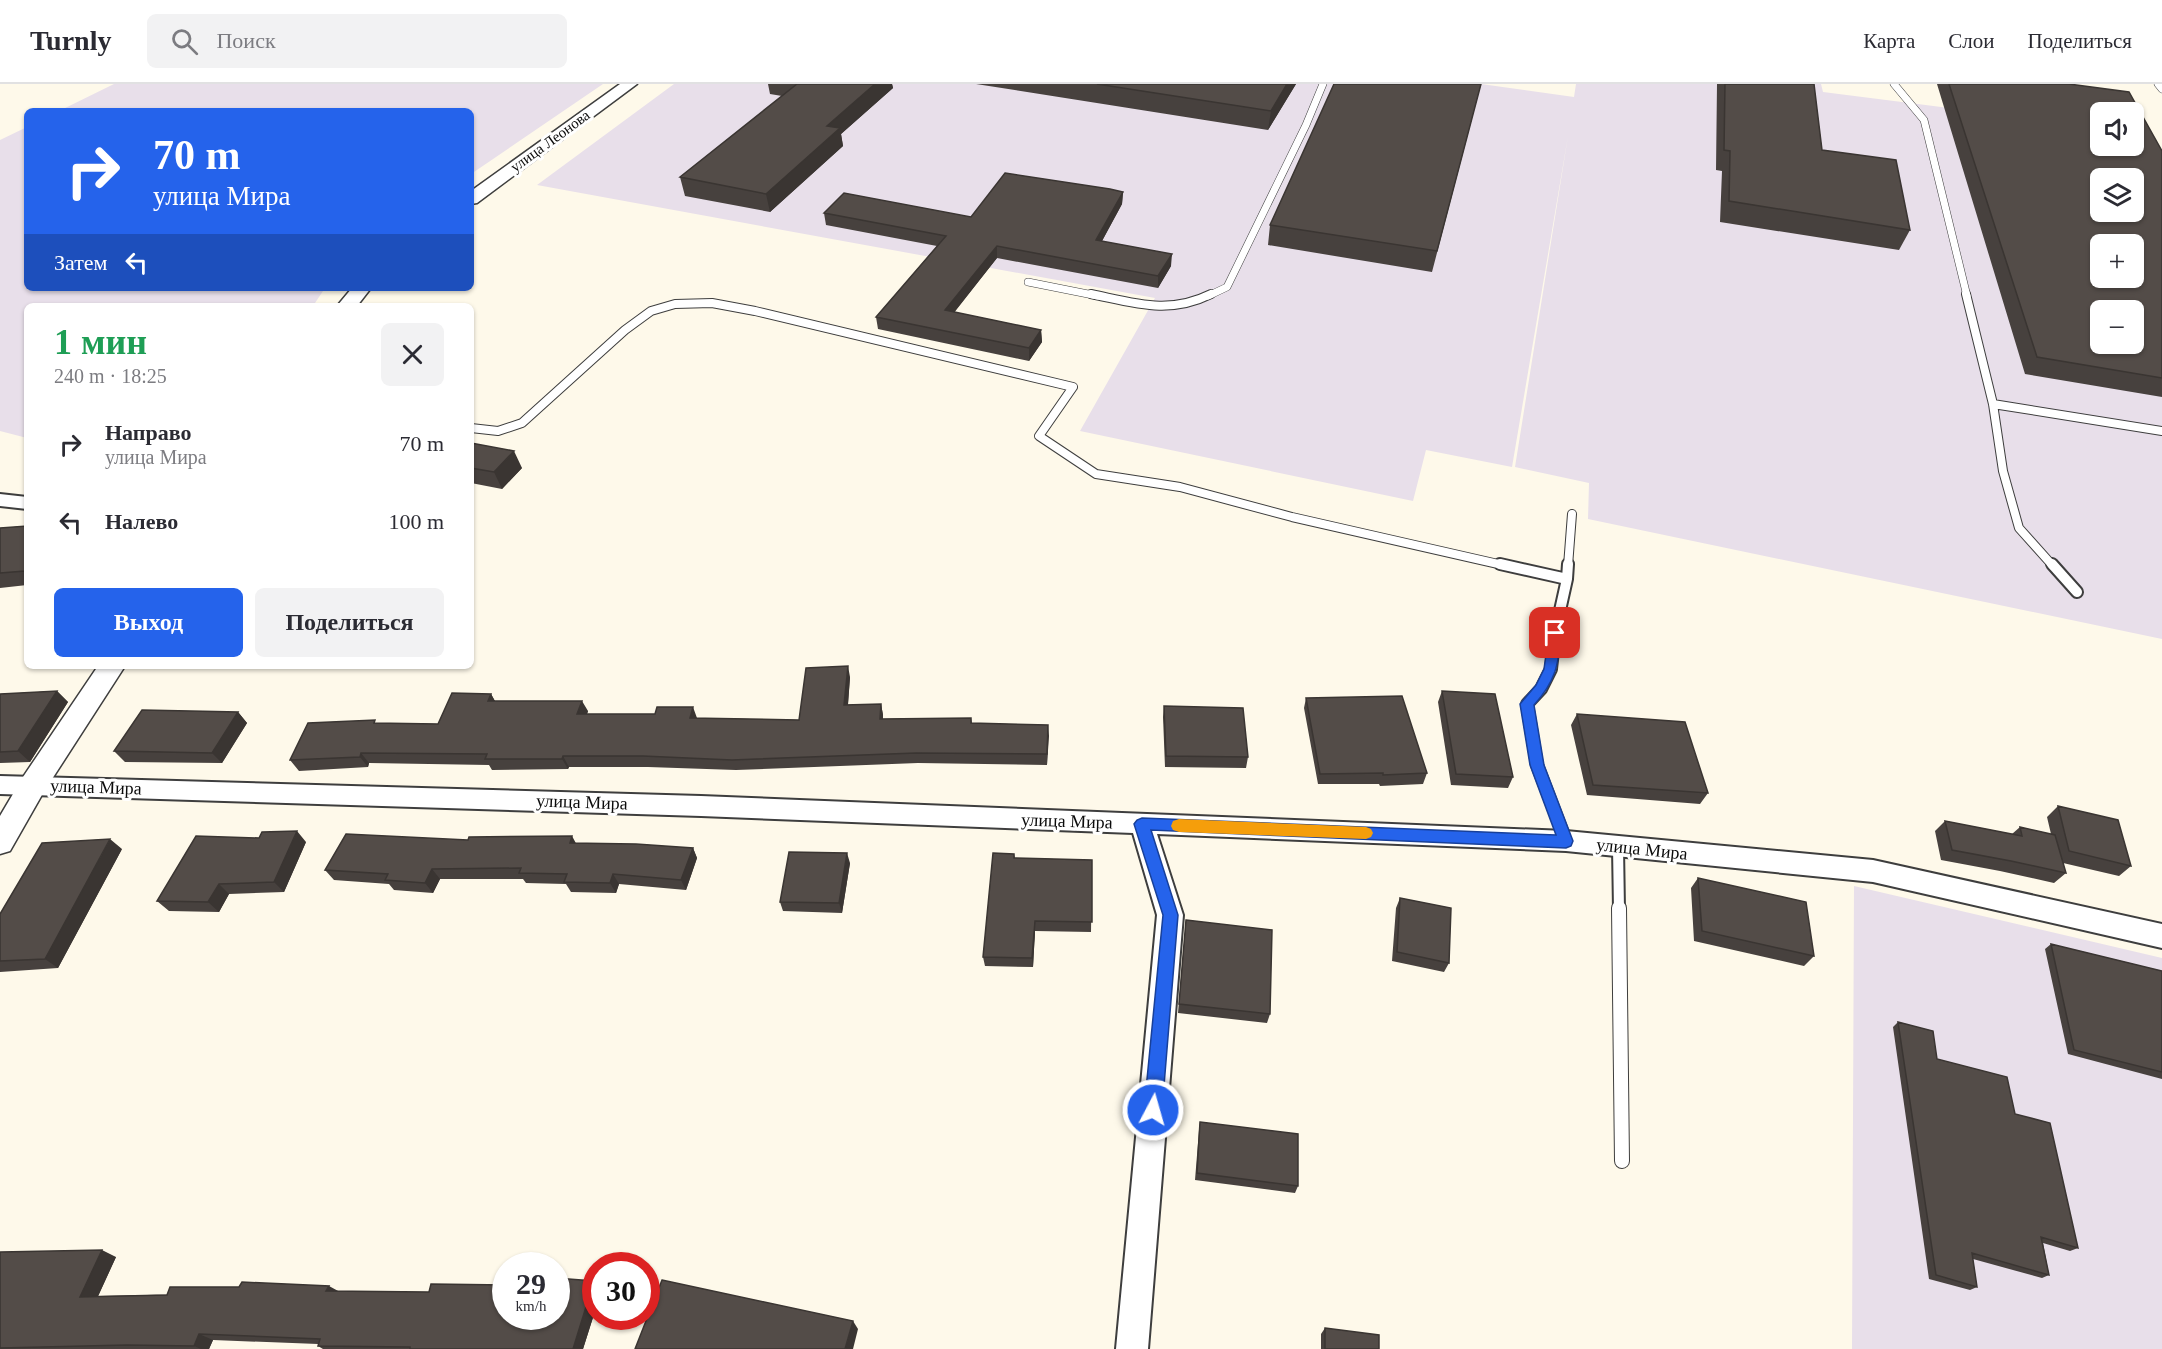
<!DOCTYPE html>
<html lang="ru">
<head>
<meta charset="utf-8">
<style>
  body { margin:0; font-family:"Times New Roman",serif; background:#f2f2f3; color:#2b2b33; height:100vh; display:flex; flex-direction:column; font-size:22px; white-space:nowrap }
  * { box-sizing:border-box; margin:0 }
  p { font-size:20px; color:#7c7c81 }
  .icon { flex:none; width:33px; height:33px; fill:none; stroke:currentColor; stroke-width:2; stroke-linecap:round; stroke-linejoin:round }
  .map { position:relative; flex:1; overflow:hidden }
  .sheet { position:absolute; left:24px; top:219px; width:450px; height:366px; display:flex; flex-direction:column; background:#fff; border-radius:9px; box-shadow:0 2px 4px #0004 }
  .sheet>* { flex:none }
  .banner { position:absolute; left:24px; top:24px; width:450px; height:183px; border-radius:9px; box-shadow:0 2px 4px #0004; background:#2563eb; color:#fff; overflow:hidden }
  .controls { position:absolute; left:2090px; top:18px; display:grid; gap:12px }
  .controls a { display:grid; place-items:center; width:54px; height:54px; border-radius:9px; background:#fff; box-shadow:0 2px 4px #0004; font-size:30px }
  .speed { position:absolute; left:492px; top:1168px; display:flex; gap:12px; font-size:30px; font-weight:700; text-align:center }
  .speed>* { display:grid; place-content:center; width:78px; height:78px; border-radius:50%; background:#fff; box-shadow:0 2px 4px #0004; line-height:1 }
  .speed small { font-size:15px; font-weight:400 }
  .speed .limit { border:9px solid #d22; background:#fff; color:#111 }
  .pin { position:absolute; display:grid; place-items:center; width:51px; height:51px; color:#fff; margin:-26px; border-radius:12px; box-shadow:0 3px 9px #0006 }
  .me { position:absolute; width:66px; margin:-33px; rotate:6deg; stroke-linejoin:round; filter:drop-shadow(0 0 4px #0008) }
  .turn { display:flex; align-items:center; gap:21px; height:126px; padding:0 30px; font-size:27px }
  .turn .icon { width:78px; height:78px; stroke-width:2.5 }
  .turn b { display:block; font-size:42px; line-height:51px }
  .then { display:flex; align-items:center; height:57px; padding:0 30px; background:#0003; gap:12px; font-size:22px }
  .round { display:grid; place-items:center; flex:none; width:63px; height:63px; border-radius:9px; background:#f2f2f3 }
  .overview { display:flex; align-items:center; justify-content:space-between; height:102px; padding:0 30px }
  h1 { font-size:36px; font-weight:600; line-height:45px; color:#1e9e55 }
  .button { display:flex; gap:12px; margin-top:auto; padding:12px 30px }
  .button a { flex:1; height:69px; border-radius:9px; background:#2563eb; color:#fff; font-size:24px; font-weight:600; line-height:69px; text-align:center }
  .button a+a { background:#f2f2f3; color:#2b2b33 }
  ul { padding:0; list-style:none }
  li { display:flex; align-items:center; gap:18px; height:78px; padding:0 30px }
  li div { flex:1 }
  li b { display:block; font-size:22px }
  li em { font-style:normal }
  header { display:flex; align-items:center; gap:36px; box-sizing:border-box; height:84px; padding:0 30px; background:#fff; border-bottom:2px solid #e1e1e2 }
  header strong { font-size:28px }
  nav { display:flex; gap:33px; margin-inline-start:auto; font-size:21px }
  .search { width:420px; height:54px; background:#f2f2f3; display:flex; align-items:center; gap:15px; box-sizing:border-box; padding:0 21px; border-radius:9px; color:#7c7c81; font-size:22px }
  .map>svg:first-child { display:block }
  .industrial { fill:#e8dfea; fill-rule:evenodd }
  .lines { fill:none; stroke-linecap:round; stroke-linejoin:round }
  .service-far3-casing { stroke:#3e3e3e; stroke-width:8 }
  .service-far2-casing { stroke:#3e3e3e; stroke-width:10 }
  .service-far1-casing { stroke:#3e3e3e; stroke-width:14 }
  .service-casing { stroke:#3e3e3e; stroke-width:16 }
  .minor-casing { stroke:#3e3e3e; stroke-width:4 }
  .tertiary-casing { stroke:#3e3e3e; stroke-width:3 }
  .service-far3 { stroke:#fff; stroke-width:7 }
  .service-far2 { stroke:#fff; stroke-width:8 }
  .service-far1 { stroke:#fff; stroke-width:10 }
  .service { stroke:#fff; stroke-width:14 }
  .minor { fill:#fff; fill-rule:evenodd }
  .tertiary { fill:#fff; fill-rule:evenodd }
  .wall { fill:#47413e }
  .shaded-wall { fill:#3a3532 }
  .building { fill:#534c48; stroke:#3a3532; stroke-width:1.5; fill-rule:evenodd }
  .route { fill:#2563eb; stroke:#184099; stroke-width:1.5 }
  .slow { fill:#f59e0b }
  .labels { text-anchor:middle; stroke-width:6; stroke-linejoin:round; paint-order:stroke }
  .far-street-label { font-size:15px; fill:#0b0b0b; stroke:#fff }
  .street-label { font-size:18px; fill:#0b0b0b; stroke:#fff }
</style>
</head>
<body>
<header>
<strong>Turnly</strong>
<div class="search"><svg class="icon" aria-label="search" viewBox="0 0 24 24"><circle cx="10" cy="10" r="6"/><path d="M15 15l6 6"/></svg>Поиск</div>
<nav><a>Карта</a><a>Слои</a><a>Поделиться</a></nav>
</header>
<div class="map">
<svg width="2162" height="1265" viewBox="0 0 2162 1265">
  <rect width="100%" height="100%" fill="#fef9ea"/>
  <path class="industrial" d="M114 0H603L471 90V27H59Z
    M674 0H1481L1574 13 1576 0H1821L1823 8 2100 43V62H2133L2162 100V555L1588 435 1589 399 1515 383 1568 52 1512 383 1426 366 1413 417 1080 347 1155 214 537 101ZM2100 94H2133V128H2100ZM2100 160H2133V194H2100ZM2100 226H2133V260H2100Z
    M27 43V204H325L313 222H27V354L0 347V56Z
    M1854 802 2162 874V1265H1852Z"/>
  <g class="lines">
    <g class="service-far3-casing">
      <path id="service-far3" d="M1894 0 1924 36 1967 212
        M2158 0 2162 5
        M1028 198 1098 212
        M1208 212 1227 203 1306 41 1323 0"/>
    </g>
    <g class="service-far2-casing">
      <path id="service-far2" d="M1091 210C1135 219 1169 231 1211 210
        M1966 210 1993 320 2003 387 2019 444 2053 482
        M1993 320 2162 347
        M471 344 498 347 522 339 625 246 651 227 675 220 712 219 755 227 1073 303 1039 352 1096 390 1180 403 1292 433 1507 482
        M1568 482 1572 430"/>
    </g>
    <g class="service-far1-casing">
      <path id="service-far1" d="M1500 480 1567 495 1555 549 1551 585 1541 605 1527 620 1537 681 1566 757
        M2052 480 2077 508
        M1567 495 1568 480
        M1618 763 1619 826"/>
    </g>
    <g class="service-casing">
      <path id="service" d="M1619 824 1622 1077"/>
    </g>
    <g class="minor-casing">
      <path id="minor" d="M0 410 27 413V425L0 422Z
        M0 692 701 712 1566 747 1873 776 2162 840V864L1873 798 1566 767 1157 750 1183 831 1148 1265H1116L1157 831 1133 749 701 732 0 710Z"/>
    </g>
    <g class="tertiary-casing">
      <path id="tertiary" d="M620 0H637L477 119 471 120V107Z
        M352 204H371L357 222H337Z
        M98 582H125L43 709 10 767 0 770V732L23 693Z"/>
    </g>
    <use href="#service-far3" class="service-far3"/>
    <use href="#service-far2" class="service-far2"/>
    <use href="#service-far1" class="service-far1"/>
    <use href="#service" class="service"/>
    <use href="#minor" class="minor"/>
    <use href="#tertiary" class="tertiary"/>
  </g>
  <path class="wall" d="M768 0H892L893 4 841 50 843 62 770 128 685 112 680 93 782 12 770 10Z
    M976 0H1296L1268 46Z
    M1481 0 1432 188 1268 161 1270 141Z
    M1717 0H1814L1822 66 1910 146 1899 166 1720 138 1722 87 1716 86Z
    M1937 0H2069L2162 67V313L2025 290Z
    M1123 108 1122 120 1102 157 1171 182 1158 204 997 174 954 228 1041 246 1042 258 1029 277 878 245 876 233 937 162 826 141 824 129 971 133Z
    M471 359 522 384 502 405 471 399Z
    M27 442V501L0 504V444Z
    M850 593 848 621 881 620 883 631V635L971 634 972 639 1048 641 1047 681 918 679 736 686 648 683H569L568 685 492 686 489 681 369 679 368 683 299 687 290 676 377 639 438 640 491 610 495 617 588 627 587 630 697 634 799 636Z
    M57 607 68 618 30 678 0 679V610Z
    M1442 607 1513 693 1508 704 1451 701 1438 618Z
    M1306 614 1427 689 1423 700 1380 702 1379 700H1318L1304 624Z
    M1164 622 1248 673 1246 684 1165 683 1163 633Z
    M238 628 247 639 222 679 125 678 114 667Z
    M1577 630 1708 709 1700 720 1587 711 1571 641Z
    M2058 722 2131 782 2119 792 2063 779 2066 789 2054 799 2000 787 1941 776 1935 747 1945 737 2012 750 2020 743 2051 750 2047 733Z
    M468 756 576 759 693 764 697 774 686 806 619 800 616 809 571 808 566 800 526 799 523 795H440L433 809 394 806 389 800 334 796 325 786Z
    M306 758 284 808 229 810 219 828 169 827 157 817Z
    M122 765 58 884 0 888V830Z
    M1014 770 1015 774 1092 776 1091 848 1035 847 1033 883 985 882 983 873Z
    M850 779 842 829 783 827 780 818Z
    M1698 794 1814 872 1804 882 1694 857 1691 804Z
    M1400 814 1449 879 1444 888 1392 877 1396 824Z
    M1186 836 1270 930 1267 939 1178 929Z
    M2051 860 2162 887V995L2068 970 2045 865Z
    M1898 938 1937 975 2015 1030 2078 1164 2070 1167 2043 1159 2049 1191 2042 1194 1973 1175 1977 1203 1970 1206 1929 1195 1893 943Z
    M1200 1038 1298 1102 1295 1109 1195 1096 1199 1046Z
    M0 1168 116 1173 98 1212 338 1207 506 1233 594 1197 596 1198V1224L583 1265H323L318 1262V1260L213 1256 209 1265H0Z
    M1325 1244 1379 1265H1321V1250Z"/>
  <path class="shaded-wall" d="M875 0H892L893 4 841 50 843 62 770 128 766 110 827 42Z
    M1287 0H1296L1268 46 1271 27Z
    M1123 108 1122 120 1096 168V156Z
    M997 162V174L946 239 945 226Z
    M1172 170 1171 182 1158 204V192Z
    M1041 246 1042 258 1029 277V264Z
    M514 367 522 384 502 405 494 388Z
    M848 582 850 593 847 632 844 621Z
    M57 607 68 618 30 678 18 667Z
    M491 610 497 621 488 617Z
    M582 617 588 627 583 641 577 630Z
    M881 620 883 631 882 646 880 635Z
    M693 623 697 634H690Z
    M238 628 247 639 222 679 212 669Z
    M1048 641 1049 652 1047 681V670Z
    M361 669 369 679 368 683 360 673Z
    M563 672 569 683 568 685 562 675Z
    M297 747 306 758 284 808 274 798Z
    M572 752 578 763 570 759Z
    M110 755 122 765 58 884 45 875Z
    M693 764 697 774 686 806 681 796Z
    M847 769 850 779 842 829 839 819Z
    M432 785 440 795 433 809 425 799Z
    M613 790 619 800 616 809 610 799Z
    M219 800 229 810 219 828 208 818Z
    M1035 837V847L1033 883 1032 874Z
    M102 1166 116 1173 95 1219 80 1213Z
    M594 1197 596 1198V1224L583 1265H573Z
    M329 1202 340 1208 326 1207Z
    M853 1237 858 1245 853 1265H845Z
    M199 1250 213 1256 209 1265H201L194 1262Z"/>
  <path class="building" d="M797 0H875L827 42 840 44 766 110 680 93Z
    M1097 0H1287L1271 27Z
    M1334 0H1481L1437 167 1270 141Z
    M1725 0H1814L1822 66 1896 76 1910 146 1729 117 1730 67 1724 66Z
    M1949 0H2069L2129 8 2162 67V294L2037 273ZM2100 28H2133V62H2100ZM2100 94H2133V128H2100ZM2100 160H2133V194H2100ZM2100 226H2133V260H2100Z
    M1005 89 1110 105 1123 108 1096 156 1172 170 1158 192 997 162 945 226 1041 246 1029 264 876 233 946 152 824 129 844 109 971 133Z
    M471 359 514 367 494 388 471 384Z
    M27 442V484L25 487 0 489V444Z
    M848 582 844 621 881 620 880 635 971 634V639L1048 641 1047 670 916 669 732 676 643 672H563L562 675H485L487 670 361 669 360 673 290 676 308 639 375 636 374 639 438 640 452 609 491 610 488 617H582L577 630H655L657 623H693L690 634 799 636 806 584Z
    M57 607 18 667 0 668V610Z
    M1442 607 1495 610 1513 693 1456 690Z
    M1402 612 1427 689 1383 691V689L1320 690 1306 614Z
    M1164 622 1243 624 1248 673 1166 672Z
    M142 626 238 628 212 669 114 667Z
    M1577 630 1685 638 1708 709 1593 701Z
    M2058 722 2118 736 2131 782 2069 767Z
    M1945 737 2022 752 2020 743 2055 751 2066 789 2011 777 1952 766Z
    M297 747 274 798 219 800 208 818 157 817 196 752 259 754 262 748Z
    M346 750 468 756 469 753 572 752 570 759 636 760 693 764 681 796 613 790 610 799 564 798 567 790 519 789 521 784 432 785 425 799 385 796 388 790 325 786Z
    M110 755 45 875 0 877V830L42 759Z
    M789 768 847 769 839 819 780 818Z
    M993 769 1014 770V774L1092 776V838L1035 837 1032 874 983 873Z
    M1698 794 1806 818 1814 872 1702 847Z
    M1400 814 1451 824 1449 879 1397 868Z
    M1186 836 1272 846 1270 930 1179 920Z
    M2051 860 2162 887V988L2074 966Z
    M1898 938 1933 947 1937 975 2007 993 2015 1030 2050 1039 2078 1164 2041 1153 2049 1191 1972 1169 1977 1203 1936 1191Z
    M1200 1038 1298 1050V1102L1197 1089Z
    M102 1166 80 1213 167 1211 170 1203H239L242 1198 329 1202 326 1207 429 1208 431 1200 506 1201V1233H556V1194L594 1197 573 1265H410V1263L318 1262 320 1255 199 1250 194 1262 127 1261 0 1264V1168Z
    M662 1196 853 1237 845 1265H635Z
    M1325 1244 1379 1251V1265H1325Z"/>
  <path class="route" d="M1555 545 1562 549C1558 581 1556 597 1534 621L1544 681 1573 757 1571 762 1566 764 1151 746 1178 831 1162 1026 1159 1032 1153 1034 1147 1032 1144 1026 1163 831 1134 740 1137 736 1142 734 1556 751 1530 681 1520 620 1536 601 1544 585 1549 549Z"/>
  <path class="slow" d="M1179 735 1366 743 1371 745 1373 749 1371 753 1366 755 1179 748 1173 746 1171 742 1173 737Z"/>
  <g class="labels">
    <g class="far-street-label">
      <text transform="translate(550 57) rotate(-36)" y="5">улица Леонова</text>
    </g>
    <g class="street-label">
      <text transform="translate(96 703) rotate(2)" y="6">улица Мира</text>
      <text transform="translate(582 718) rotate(2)" y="6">улица Мира</text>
      <text transform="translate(1067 737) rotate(2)" y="6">улица Мира</text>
      <text transform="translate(1642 765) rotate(6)" y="6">улица Мира</text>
    </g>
  </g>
</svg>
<div class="controls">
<a><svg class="icon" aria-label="sound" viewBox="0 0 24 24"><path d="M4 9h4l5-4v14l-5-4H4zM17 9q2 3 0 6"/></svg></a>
<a><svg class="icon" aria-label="layers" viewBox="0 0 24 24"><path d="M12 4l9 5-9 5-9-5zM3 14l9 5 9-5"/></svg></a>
<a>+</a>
<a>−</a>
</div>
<div class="speed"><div>29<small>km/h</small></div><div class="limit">30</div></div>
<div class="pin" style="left:1555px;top:549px;background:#d93025"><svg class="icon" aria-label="arrive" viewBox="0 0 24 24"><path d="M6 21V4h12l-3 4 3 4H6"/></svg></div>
<svg class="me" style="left:1153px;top:1026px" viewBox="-20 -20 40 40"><circle r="17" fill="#2563eb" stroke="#fff" stroke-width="3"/><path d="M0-11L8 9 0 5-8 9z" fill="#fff"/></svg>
<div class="banner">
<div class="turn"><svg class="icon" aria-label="right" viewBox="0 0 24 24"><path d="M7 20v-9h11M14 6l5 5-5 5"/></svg><div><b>70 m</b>улица Мира</div></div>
<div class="then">Затем<svg class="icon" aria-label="left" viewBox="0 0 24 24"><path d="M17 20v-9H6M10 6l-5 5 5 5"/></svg></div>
</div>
<section class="sheet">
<div class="overview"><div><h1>1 мин</h1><p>240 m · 18:25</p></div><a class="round"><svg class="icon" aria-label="close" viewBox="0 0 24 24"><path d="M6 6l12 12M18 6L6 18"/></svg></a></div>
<ul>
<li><svg class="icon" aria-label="right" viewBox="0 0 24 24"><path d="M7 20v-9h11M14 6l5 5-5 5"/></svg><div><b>Направо</b><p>улица Мира</p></div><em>70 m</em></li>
<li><svg class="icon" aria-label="left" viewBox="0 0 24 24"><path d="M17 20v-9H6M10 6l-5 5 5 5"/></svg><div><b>Налево</b></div><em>100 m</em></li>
</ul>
<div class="button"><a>Выход</a><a>Поделиться</a></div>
</section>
</div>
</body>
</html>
